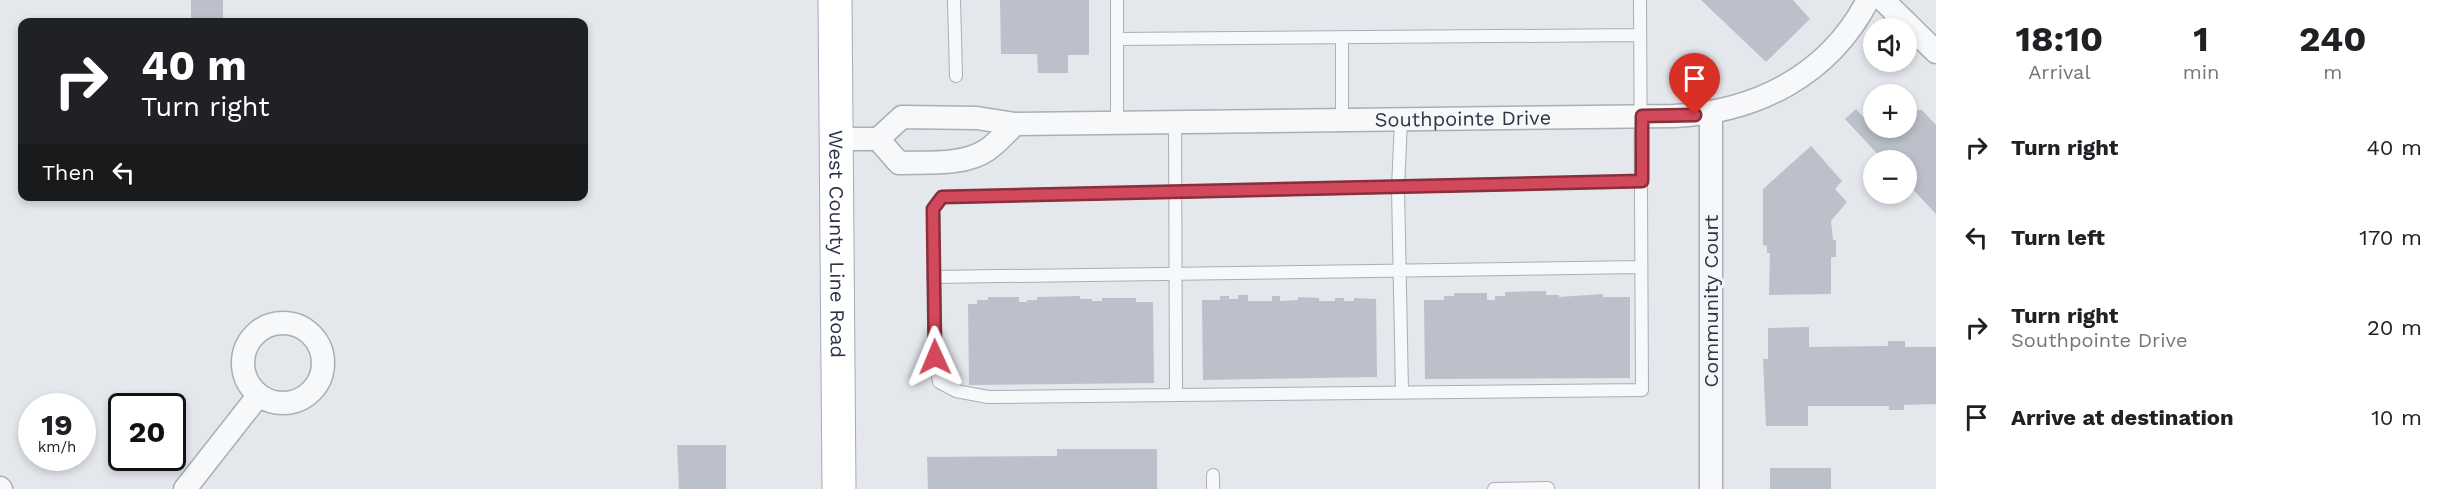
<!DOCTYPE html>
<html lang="en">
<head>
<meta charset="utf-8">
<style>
  body { margin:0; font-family:"Work Sans",sans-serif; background:#f6f6f6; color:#202124; height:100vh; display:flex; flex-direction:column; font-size:22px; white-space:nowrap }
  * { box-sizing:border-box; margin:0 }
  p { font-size:20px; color:#757577 }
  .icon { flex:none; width:33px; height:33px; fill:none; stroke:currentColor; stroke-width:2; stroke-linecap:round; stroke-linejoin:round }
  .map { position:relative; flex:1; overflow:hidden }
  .details { display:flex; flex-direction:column; background:#fff; width:510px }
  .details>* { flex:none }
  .top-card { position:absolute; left:18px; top:18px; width:570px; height:183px; border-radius:12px; box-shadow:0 3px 9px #0003; background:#202124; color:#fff; overflow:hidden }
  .controls { position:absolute; left:1863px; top:18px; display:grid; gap:12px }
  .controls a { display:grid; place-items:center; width:54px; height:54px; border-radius:50%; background:#fff; box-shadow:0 3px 9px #0003; font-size:30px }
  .speed { position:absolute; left:18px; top:393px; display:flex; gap:12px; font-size:30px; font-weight:700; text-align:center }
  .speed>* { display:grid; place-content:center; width:78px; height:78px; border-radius:50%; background:#fff; box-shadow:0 3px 9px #0003; line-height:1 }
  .speed small { font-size:15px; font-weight:400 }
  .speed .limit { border:3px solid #111; border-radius:9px; background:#fff; color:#111 }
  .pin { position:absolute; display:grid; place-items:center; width:51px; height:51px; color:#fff; margin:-62px -26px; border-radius:50% 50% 50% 0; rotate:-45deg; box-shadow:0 0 6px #0007 }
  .pin .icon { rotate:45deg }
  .me { position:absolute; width:66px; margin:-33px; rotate:359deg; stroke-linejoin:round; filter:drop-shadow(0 0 4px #0008) }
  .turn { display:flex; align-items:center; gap:21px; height:126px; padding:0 24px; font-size:27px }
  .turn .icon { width:78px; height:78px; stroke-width:2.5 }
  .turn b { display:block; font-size:42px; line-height:51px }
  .then { display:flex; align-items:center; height:57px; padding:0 24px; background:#0003; gap:12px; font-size:22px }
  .eta { display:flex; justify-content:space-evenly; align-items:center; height:102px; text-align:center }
  .eta b { font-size:36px; font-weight:700; line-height:42px }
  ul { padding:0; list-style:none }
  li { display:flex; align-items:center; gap:18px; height:90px; padding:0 24px }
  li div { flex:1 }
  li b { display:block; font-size:22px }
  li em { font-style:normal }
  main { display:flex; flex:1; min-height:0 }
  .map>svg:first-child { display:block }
  .building { fill:#bbc0ca }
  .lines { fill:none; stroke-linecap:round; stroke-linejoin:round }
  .service-casing { stroke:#a9aeb7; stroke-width:14 }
  .minor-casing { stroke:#a9aeb7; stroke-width:25 }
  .primary-casing { stroke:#a3abb8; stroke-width:35 }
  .service { stroke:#f7f8fa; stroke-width:12 }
  .minor { stroke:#f7f8fa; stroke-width:22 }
  .primary { stroke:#fff; stroke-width:33 }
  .route-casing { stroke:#882f3b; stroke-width:15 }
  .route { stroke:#d1495b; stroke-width:10 }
  .labels { text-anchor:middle; stroke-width:6; stroke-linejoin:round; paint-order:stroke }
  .street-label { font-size:20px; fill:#2b3445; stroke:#f4f6f9 }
</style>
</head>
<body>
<main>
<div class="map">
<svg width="1936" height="489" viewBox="0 0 1936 489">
  <rect width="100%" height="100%" fill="#e4e7ec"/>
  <path class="building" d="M191 0H223V21L191 19Z
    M1000 0H1089V55H1068V73H1038L1037 54H1001Z
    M1701 0H1793L1810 19 1766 62Z
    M1856 109 1864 118 1874 110V128H1906V110H1922L1936 125V214L1906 182V160H1883L1845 119Z
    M1811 146 1842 181 1835 189 1847 202 1831 221 1833 240H1836V257H1831V294L1769 295 1770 253H1767V246L1763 245V189Z
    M1546 291V295H1559V297L1603 294V297H1630V378L1425 379 1424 300H1444V296H1454V293H1487V300H1495V296H1505V292Z
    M1238 295H1248V301H1272V296H1280V301L1298 300V297L1319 298V301H1335V298H1344V301H1354V298L1376 299 1377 377 1203 380 1202 300H1220V296H1229V299H1238Z
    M1080 296V299H1092V301H1102V298H1136V302H1153L1154 383 969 385 968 304H977V300H988V297H1019V302H1027V300H1037V297Z
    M1809 327V347L1888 346V341H1905V347H1936V404L1904 405V410H1889V406H1808V426H1766L1763 359H1768V328Z
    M677 445H726V489H679Z
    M1057 449H1157V489H928L927 457 1057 456Z
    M1770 468H1831V489H1770Z"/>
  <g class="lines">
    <g class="service-casing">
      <path id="service" d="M954 0 956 76
        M1640 0 1642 390 988 397 956 391 939 382 935 357 933 209 942 197 1642 181
        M1342 37V120
        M1117 39 1640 35
        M1401 120 1398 188 1402 391
        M1175 122 1176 394
        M1117 123V0
        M933 277C1169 273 1405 272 1641 267
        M1213 475V489
        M1494 489 1548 488"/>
    </g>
    <g class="minor-casing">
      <g id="minor">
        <path d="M1883 0 1936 52"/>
        <path id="s1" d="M836 139H878L902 117 977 118 1015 124 1674 116C1757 112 1829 75 1868 0"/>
        <path d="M878 139 899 163C927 162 963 166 987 150 997 143 1006 133 1015 124"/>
        <circle cx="283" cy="363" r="40"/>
        <path d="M0 488 1 489"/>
        <path d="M185 489 258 396"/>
        <path d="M1711 489V113"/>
      </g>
    </g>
    <g class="primary-casing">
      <g id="primary">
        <path id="s2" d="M835 0 839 489"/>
      </g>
    </g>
    <use href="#service" class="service"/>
    <use href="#minor" class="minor"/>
    <use href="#primary" class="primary"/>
  </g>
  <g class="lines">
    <g class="route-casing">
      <path id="route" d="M935 357 933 209 942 197 1642 181V116L1695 115"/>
    </g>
    <use href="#route" class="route"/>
  </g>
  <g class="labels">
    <g class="street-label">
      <text dy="7" stroke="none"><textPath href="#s1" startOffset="636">Southpointe Drive</textPath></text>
      <text dy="7" stroke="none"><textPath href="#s2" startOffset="244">West County Line Road</textPath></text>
      <text transform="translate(1711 301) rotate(-90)" y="7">Community Court</text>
    </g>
  </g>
</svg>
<div class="controls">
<a><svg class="icon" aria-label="sound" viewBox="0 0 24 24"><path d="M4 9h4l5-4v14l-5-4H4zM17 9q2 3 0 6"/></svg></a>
<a>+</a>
<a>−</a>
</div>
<div class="speed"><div>19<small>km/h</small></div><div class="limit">20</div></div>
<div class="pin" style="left:1695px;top:115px;background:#d93025"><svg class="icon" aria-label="arrive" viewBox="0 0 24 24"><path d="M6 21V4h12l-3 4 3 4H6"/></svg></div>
<svg class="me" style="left:935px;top:357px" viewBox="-20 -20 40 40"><path d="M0-17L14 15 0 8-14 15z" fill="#d1495b" stroke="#fff" stroke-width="4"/></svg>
<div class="top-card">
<div class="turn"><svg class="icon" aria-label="right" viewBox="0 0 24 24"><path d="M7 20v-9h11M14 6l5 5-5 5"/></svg><div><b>40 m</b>Turn right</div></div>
<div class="then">Then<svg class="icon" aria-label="left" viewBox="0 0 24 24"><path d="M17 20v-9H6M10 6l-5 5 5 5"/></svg></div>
</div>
</div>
<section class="details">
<div class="eta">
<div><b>18:10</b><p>Arrival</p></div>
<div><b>1</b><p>min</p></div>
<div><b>240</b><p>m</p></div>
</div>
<ul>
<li><svg class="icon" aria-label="right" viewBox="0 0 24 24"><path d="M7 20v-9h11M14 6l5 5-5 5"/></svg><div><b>Turn right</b></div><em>40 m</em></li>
<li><svg class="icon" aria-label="left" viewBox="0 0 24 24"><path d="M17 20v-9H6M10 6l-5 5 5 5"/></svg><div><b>Turn left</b></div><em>170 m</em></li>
<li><svg class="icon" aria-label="right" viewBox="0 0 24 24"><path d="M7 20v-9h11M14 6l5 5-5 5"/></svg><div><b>Turn right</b><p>Southpointe Drive</p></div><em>20 m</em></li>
<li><svg class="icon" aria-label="arrive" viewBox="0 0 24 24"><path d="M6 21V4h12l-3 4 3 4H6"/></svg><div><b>Arrive at destination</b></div><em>10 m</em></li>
</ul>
</section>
</main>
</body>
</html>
